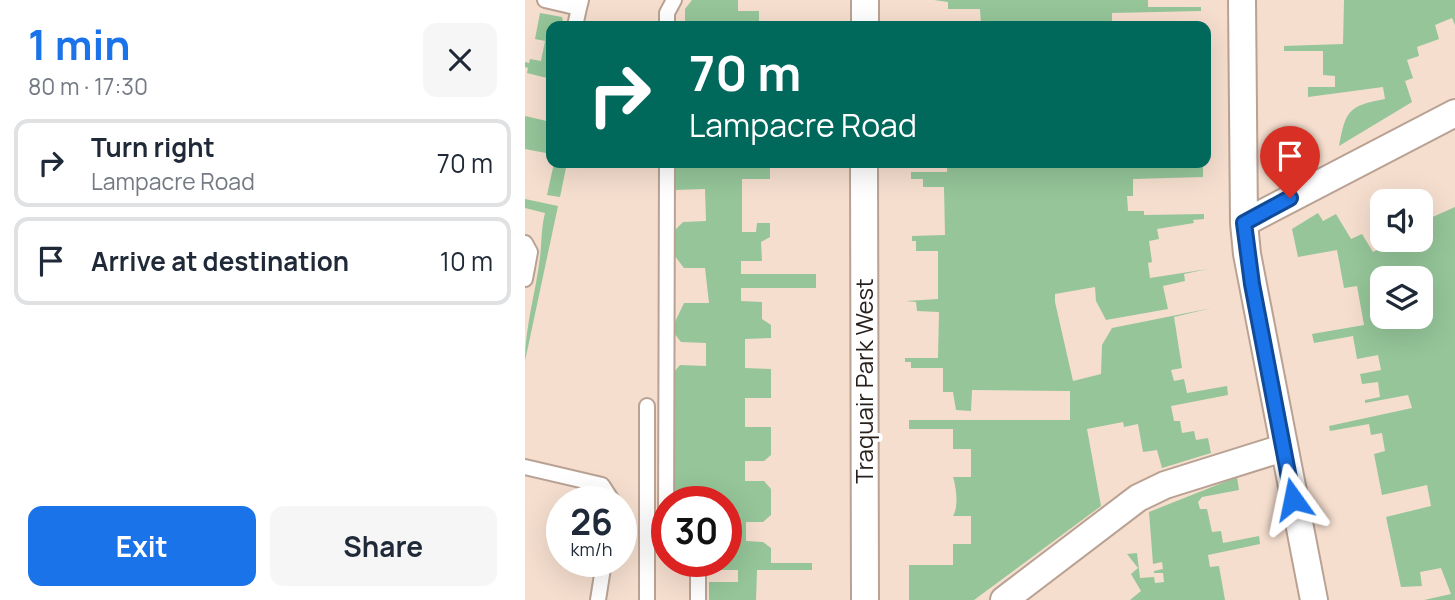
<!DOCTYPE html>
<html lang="en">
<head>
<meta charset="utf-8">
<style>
  body { margin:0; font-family:Manrope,sans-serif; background:#f6f6f7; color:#1f2937; height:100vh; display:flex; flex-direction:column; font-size:26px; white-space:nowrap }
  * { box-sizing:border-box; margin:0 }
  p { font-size:23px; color:#747a83 }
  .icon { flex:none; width:38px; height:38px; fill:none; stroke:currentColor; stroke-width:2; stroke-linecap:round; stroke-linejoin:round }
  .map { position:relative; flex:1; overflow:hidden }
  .sheet { display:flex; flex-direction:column; background:#fff; width:525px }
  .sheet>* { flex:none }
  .guide { position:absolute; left:21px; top:21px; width:665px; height:147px; border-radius:14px; box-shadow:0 7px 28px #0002; background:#00695c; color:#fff; overflow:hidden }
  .fabs { position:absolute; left:845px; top:189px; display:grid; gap:14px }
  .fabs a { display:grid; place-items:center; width:63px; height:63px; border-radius:14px; background:#fff; box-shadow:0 7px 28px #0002; font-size:35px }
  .speed { position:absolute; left:21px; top:486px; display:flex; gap:14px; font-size:35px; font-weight:700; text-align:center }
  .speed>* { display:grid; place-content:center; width:91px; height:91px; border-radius:50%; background:#fff; box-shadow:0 7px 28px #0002; line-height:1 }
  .speed small { font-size:18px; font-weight:400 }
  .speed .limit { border:10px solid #d22; background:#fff; color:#111 }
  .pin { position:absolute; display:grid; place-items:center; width:60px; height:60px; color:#fff; margin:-72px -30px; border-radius:50% 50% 50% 0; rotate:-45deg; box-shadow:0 0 7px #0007 }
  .pin .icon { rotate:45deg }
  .me { position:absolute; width:77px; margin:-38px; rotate:348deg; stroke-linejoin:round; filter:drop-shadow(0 0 5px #0008) }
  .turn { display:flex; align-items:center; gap:24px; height:147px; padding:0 28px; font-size:32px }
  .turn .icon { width:91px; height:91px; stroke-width:2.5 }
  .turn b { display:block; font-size:49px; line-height:60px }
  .round { display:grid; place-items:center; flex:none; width:74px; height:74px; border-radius:14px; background:#f6f6f7 }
  .overview { display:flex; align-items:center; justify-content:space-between; height:119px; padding:0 28px }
  h1 { font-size:42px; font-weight:700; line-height:52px; color:#1a73e8 }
  .action { display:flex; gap:14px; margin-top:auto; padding:14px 28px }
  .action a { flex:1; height:80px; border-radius:14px; background:#1a73e8; color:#fff; font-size:28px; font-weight:700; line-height:80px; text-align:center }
  .action a+a { background:#f6f6f7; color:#1f2937 }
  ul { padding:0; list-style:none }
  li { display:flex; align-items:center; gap:21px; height:88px; margin:0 14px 10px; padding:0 14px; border:4px solid #e0e1e3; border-radius:14px }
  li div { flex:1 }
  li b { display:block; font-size:26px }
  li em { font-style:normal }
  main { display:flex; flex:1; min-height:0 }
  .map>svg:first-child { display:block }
  .green { fill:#95c599; fill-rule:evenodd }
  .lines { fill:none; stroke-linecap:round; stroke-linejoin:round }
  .lane-casing { stroke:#b9a293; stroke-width:18 }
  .street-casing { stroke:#b9a293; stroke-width:30 }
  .lane { stroke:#fff; stroke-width:14 }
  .street { stroke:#fff; stroke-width:26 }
  .route-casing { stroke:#114b97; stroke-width:18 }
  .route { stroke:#1a73e8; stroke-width:12 }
  .labels { text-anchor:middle; stroke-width:7; stroke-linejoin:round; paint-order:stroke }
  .street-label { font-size:24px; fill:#271f19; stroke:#fff }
</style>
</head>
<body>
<main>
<section class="sheet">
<div class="overview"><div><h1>1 min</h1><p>80 m · 17:30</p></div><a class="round"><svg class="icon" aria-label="close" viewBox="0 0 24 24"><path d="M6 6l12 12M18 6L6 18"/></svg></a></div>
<ul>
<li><svg class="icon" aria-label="right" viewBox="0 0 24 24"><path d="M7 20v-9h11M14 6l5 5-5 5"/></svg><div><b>Turn right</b><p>Lampacre Road</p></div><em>70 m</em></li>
<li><svg class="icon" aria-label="arrive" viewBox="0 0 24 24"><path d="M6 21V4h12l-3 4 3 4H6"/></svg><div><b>Arrive at destination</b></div><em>10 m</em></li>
</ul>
<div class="action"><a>Exit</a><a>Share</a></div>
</section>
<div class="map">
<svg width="930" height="600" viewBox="0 0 930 600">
  <rect width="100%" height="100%" fill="#f5dece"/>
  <path class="green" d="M167 0H213V11H234V26H160V9Z
    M409 0H623V7H676V11L587 13V26H444L456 24 455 9H423V2Z
    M819 0H930V25L927 18 910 25 914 39 892 47 894 56 882 60 888 78 880 81 887 102 814 146C821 110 823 106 860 99L858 87 783 97V87H810V76L798 75V51H759V46L818 44Z
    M15 13 37 17 39 26H26V79L2 73 3 68 0 67V62L4 63 5 59 16 61 20 41 10 39Z
    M0 116 26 122V154L0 149Z
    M29 163H42L35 197 22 195Z
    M149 163 245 165V179H217V232H231L232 223H245V237L236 242 237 261H216V274H291V288H216V301L237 302V319L246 325V338L220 339V368L246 369V398H220V427H246V455L239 461H220V481H239L246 489V515L238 522H221V541L238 542 246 548V563H287V570H232L231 600H184V582H213V570H159V562H201V502H148V373L155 365 181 366V343L156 342 149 333V324L159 303H184L180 268H159L149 255V231L158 222 181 221 180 189 149 190Z
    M422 163 678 165V177L608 179V196H602L603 211H619V215L679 214V219L668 220 669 223 632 229 634 239 624 241 627 262 623 263 625 278 683 269 659 274 660 281 638 286 643 309 581 320 571 301 570 287 530 294V302L548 381 576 374 577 345 587 328 687 308 649 317 657 368 646 370 649 381 659 379 662 393 702 386 703 395 646 406 649 421H655L657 433 669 431 671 440 683 438 686 453 637 468 632 450 618 452 613 424 599 427 598 422 562 429 576 506 449 600H384V565H428V544H446V516H428C434 506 431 487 428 477H446V449H428V429H384V420H545V391L447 390 446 411 431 410 428 392H418V368H386V362H380V358H413L414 312 392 311 391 302 381 301 413 299V251H391V241H387V236L420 235 419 187H398V179H386V172H422Z
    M0 199 33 206 0 361C0 326 11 292 15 257 17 241 16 229 20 213L0 208Z
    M896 206 903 219 930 207V600H899L926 594 916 568 895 572 897 586 876 587 861 517 906 506 902 485 857 495 849 454 860 451 857 433 846 435 844 424 805 431 804 426 887 408 883 395 840 403V400L855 397 853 382 837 384 835 374 856 370 853 355 832 359 828 336 789 343 787 334 839 325 832 286 819 288 812 250 773 257 767 229 793 213 798 221 811 214 826 239 837 234 848 252 871 240H896ZM896 278V317H858V278Z
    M712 477 714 490 677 497 673 502 675 509H682L687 532 696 531 698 543 734 536 735 544 683 555 685 567 694 566 700 600H605L616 591 606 574 613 568 602 554 612 553 615 578 629 577 630 583 639 582 638 573H629V571L638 569 637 562 628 564 624 512Z"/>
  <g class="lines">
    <g class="lane-casing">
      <path id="lane" d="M20 0 54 8 56 0
        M50 26 54 8
        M142 26V13L149 0
        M0 243 5 252 0 279
        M122 406V600
        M0 467 77 485 88 502
        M141 539 142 163
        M73 600 79 562
        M173 600V576"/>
    </g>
    <g class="street-casing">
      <path id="street" d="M717 0 719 223 722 254 789 600
        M340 26V0
        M339 163 340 600
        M719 223 930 113
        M479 600 613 498 640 485 758 448"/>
    </g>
    <use href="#lane" class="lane"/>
    <use href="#street" class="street"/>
  </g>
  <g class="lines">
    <g class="route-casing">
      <path id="route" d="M765 198 719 223 727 284 768 499"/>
    </g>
    <use href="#route" class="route"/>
  </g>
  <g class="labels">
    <g class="street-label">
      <text transform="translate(340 381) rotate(-90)" y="8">Traquair Park West</text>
    </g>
  </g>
</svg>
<div class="fabs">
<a><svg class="icon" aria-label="sound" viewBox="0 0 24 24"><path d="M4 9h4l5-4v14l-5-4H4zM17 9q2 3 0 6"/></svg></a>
<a><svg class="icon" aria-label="layers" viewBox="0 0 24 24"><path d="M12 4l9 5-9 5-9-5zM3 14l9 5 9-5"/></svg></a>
</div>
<div class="speed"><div>26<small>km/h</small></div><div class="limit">30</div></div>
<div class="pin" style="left:765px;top:198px;background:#d93025"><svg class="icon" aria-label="arrive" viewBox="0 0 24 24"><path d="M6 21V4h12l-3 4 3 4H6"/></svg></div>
<svg class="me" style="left:768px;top:499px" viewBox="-20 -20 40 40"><path d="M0-17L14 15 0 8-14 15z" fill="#1a73e8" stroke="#fff" stroke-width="4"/></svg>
<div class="guide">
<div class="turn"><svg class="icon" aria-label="right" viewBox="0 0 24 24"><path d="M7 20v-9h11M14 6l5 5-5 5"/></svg><div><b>70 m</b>Lampacre Road</div></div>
</div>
</div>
</main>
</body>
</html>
